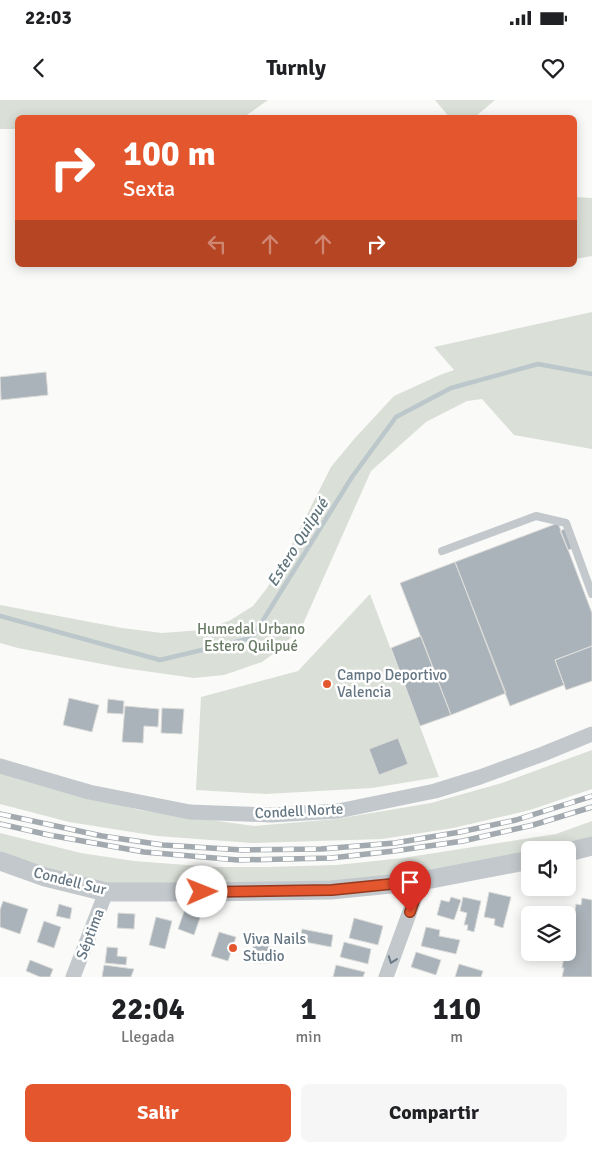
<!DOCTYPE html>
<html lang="es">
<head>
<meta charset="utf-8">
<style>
  body { margin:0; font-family:Signika,sans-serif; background:#f6f6f6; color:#202124; height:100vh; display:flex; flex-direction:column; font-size:19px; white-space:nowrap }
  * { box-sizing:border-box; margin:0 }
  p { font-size:16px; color:#757577 }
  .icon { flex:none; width:28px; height:28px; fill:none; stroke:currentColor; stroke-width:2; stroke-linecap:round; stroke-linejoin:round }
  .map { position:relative; height:877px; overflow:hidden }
  .panel { display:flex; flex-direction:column; background:#fff; flex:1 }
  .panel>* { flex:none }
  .guide { position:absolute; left:15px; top:15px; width:562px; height:152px; border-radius:8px; box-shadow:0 2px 12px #0003; background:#e4572e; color:#fff; overflow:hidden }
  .controls { position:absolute; left:521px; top:741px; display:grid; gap:10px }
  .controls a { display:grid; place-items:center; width:55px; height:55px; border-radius:8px; background:#fff; box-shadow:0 2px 12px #0003; font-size:25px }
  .pin { position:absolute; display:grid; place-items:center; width:42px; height:42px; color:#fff; margin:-51px -21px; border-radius:50% 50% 50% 0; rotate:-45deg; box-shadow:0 0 5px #0007 }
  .pin .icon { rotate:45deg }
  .me { position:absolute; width:55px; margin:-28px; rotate:89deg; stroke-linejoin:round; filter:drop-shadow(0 0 4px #0008) }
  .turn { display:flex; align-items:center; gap:18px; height:105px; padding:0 25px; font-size:22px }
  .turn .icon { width:65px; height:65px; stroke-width:2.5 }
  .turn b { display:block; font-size:35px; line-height:42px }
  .lanes { display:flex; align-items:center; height:48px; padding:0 25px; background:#0003; justify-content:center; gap:25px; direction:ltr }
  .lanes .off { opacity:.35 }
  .eta { display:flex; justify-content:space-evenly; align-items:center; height:85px; text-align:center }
  .eta b { font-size:30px; font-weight:800; line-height:35px }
  .button { display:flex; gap:10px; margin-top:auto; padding:10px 25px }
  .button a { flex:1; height:58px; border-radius:8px; background:#e4572e; color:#fff; font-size:20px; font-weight:800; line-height:58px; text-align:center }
  .button a+a { background:#f6f6f6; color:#202124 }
  .status { display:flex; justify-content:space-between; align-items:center; height:35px; padding:0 25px; background:#fff; direction:ltr }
  .status svg { height:14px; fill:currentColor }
  header { display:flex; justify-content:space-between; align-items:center; height:65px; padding:0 25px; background:#fff; font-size:22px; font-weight:800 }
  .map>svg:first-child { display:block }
  .green { fill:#dadfd7 }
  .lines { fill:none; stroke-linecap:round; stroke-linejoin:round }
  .stream { stroke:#bbc7cb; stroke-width:4.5 }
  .building { fill:#aab3b9; stroke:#dcdcda }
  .service { stroke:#c3c8cc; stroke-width:8 }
  .minor { stroke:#c3c8cc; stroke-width:15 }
  .tertiary { stroke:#c3c8cc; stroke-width:19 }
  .rail-casing { stroke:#a2aab0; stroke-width:5.5 }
  .rail { stroke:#fff; stroke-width:4; stroke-dasharray:11; stroke-linecap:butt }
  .oneway { stroke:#6a7a87 }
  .route-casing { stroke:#94391e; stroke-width:12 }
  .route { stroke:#e4572e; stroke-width:9 }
  .poi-dot { fill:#e4572e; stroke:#fff; stroke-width:2 }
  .labels { text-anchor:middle; stroke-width:5; stroke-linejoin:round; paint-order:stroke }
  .park-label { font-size:15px; fill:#687a64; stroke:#fff }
  .poi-label { font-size:15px; fill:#657683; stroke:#fff; text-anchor:start }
  .street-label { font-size:15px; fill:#657683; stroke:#fff }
  .water-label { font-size:16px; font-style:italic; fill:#60757c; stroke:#fff }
</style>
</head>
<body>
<div class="status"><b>22:03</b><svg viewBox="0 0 49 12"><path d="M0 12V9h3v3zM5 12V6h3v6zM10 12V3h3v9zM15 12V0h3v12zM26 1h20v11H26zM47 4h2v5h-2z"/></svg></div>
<header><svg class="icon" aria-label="back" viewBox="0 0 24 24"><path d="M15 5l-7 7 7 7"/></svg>Turnly<svg class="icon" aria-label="heart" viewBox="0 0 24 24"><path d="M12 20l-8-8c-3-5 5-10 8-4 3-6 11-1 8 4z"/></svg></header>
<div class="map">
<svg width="592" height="877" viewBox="0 0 592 877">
  <rect width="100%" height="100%" fill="#fafaf8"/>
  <path class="green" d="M0 0H268L244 17 18 18 17 29H0Z
    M435 0H495L475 17 450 18Z
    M575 97 592 98V156L575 159Z
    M592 212V349L514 335 482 299 467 301 426 322 371 371 303 524 281 548 262 562 224 575 194 578 123 568 18 548 0 543V505L122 528 162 533 202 530 229 521 253 506 267 488 292 444 331 367 355 338 394 296 440 275 454 270 434 247Z
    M370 494 439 677 372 688 266 694 196 690 201 597 298 571Z
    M592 650V689L530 710 453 728 382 739 252 743 157 736 69 722 0 704V671L17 677 139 710 254 726 336 719 431 703 502 683Z
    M592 721V740L541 750H530V752L440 771 315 783 118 786 61 774 0 755V733L81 753 134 761 213 767H267L337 765 403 758 556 734Z"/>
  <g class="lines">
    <path class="stream" d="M0 516 160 560 252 538 352 377 396 317 451 288 538 264 592 274"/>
  </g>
  <path class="building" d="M46 272 48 295 1 300 0 277Z
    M558 423 592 513V546L555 560 564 585 510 606 455 462Z
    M569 427 577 447 568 450 560 431Z
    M455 462 506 593 451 615 400 483Z
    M421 536 451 615 420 626 391 548Z
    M592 546V581L566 590 555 560Z
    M69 598 99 605 92 632 63 625Z
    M108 599 124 601 123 614 107 613Z
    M125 606 159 609 158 627 144 626 143 643 122 642Z
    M162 608 184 609 182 634 161 633Z
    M398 638 408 664 379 675 369 649Z
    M489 792 511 797 503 828 494 825 495 819 484 817Z
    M451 797 461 800 454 820 437 815 441 800 449 802Z
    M463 797 481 801 474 832 467 830 468 825H464L467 813 460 811Z
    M582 798 592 800V877H562L564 868H562L565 852H568V838L571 817 574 818 576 804 581 805Z
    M3 801 28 809 20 834 0 827V810Z
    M59 804 72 808 70 819 56 816Z
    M185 809 201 815 194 835 178 829Z
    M118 813 135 814 134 829 117 828Z
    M156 817 172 821 165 849 149 845Z
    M354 818 383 826 378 845 349 838Z
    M44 821 61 827 54 848 37 842Z
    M426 827 440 830 439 836 460 840 456 854 421 846Z
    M302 829 333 835 331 847 300 841Z
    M219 832 236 837 228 861 211 856Z
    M253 837H264V843H269L270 863H253Z
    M344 842 371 849 368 864 340 857Z
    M107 847 118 848 117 856 127 857 126 865 105 863Z
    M416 852 441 860 436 875 411 867Z
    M30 860 53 869 50 877H40L26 871Z
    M459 864 483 871 481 877H455Z
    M104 865 134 869 131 877H102Z
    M336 865 365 872 363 877H333Z"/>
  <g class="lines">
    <path class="service" d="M442 451 536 416 566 423 592 494"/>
    <path class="minor" d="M0 666 89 692 190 712 272 715 338 711 435 691 480 677 543 654 592 634
      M73 877 106 792
      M386 877 421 781"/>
    <path class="tertiary" d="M568 752 592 746
      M0 761 45 777 106 792H202L331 790 421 781 530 760"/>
    <g class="rail-casing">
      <path id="rail" d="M0 714 102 736 163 745 242 750 321 749 395 743 460 732 516 720 592 696
        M0 724 49 735 144 752 238 760 331 758 394 751 463 741 533 725 592 707"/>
    </g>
    <use href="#rail" class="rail"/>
  </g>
  <defs><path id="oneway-chevron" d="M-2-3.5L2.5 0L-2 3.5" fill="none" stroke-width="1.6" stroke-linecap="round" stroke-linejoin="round" transform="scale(1.25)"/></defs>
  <use class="oneway" href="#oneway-chevron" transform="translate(392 860) rotate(110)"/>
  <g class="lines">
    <g class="route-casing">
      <path id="route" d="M202 792 332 790 421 781 410 812"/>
    </g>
    <use href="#route" class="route"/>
  </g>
  <g class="poi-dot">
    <circle cx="327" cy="584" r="5"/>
    <circle cx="233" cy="848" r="5"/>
  </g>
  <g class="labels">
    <g class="park-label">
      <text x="251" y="534">Humedal Urbano<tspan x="251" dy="17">Estero Quilpué</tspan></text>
    </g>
    <g class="poi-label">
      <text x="337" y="580">Campo Deportivo<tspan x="337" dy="17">Valencia</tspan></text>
      <text x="243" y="844">Viva Nails<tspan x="243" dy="17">Studio</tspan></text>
    </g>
    <g class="street-label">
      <text transform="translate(299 711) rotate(-3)" y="5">Condell Norte</text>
      <text transform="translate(70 781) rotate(14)" y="5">Condell Sur</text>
      <text transform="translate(90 834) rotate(-69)" y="5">Séptima</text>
    </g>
    <g class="water-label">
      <text transform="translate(297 442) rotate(-58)" y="6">Estero Quilpué</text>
    </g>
  </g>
</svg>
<div class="controls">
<a><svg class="icon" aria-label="sound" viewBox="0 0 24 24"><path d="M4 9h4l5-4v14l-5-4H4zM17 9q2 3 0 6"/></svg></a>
<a><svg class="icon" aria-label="layers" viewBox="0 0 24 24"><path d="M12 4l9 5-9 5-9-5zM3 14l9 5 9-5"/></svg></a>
</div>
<div class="pin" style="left:410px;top:812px;background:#d93025"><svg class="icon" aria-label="arrive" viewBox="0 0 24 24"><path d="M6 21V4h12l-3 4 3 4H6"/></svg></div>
<svg class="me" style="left:202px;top:792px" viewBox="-20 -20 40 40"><circle r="19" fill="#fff"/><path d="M0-13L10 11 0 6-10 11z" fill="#e4572e"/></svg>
<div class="guide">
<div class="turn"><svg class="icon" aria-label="right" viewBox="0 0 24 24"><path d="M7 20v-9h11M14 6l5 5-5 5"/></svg><div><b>100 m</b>Sexta</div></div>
<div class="lanes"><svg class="icon off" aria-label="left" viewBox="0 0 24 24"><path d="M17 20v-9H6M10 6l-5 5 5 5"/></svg><svg class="icon off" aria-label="ahead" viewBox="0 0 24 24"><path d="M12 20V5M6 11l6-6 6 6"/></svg><svg class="icon off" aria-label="ahead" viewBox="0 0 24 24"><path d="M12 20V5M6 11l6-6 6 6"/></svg><svg class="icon" aria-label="right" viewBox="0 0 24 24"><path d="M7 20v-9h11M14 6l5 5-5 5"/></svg></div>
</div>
</div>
<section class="panel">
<div class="eta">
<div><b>22:04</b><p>Llegada</p></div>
<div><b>1</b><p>min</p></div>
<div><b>110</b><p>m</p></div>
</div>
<div class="button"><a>Salir</a><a>Compartir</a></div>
</section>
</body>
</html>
